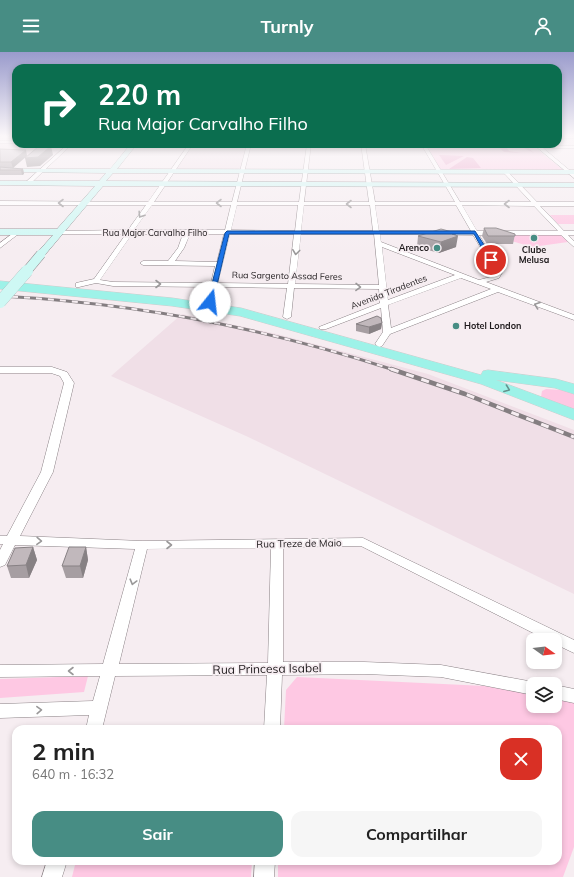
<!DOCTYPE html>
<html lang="pt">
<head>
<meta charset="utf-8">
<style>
  body { margin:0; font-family:Mulish,sans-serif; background:#f6f6f6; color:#222; height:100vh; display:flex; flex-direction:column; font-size:15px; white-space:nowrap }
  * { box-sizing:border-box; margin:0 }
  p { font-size:13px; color:#767676 }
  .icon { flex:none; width:22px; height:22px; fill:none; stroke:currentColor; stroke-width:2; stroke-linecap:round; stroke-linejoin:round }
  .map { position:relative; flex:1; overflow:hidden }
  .details { position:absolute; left:12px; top:673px; width:550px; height:140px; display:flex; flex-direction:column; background:#fff; border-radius:12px; box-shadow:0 2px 6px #0003 }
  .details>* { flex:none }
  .banner { position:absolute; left:12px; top:12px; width:550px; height:84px; border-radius:12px; box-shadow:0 2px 6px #0003; background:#0b6e4f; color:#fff; overflow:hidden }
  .needle { width:26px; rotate:105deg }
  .controls { position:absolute; left:526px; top:581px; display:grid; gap:8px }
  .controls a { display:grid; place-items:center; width:36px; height:36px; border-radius:8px; background:#fff; box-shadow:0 2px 6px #0003; font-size:20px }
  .pin { position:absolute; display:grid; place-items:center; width:34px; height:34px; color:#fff; margin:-17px; border:2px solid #fff; border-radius:50%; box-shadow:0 1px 4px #0007 }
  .me { position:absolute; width:44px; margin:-22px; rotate:16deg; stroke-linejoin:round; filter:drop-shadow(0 0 3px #0008) }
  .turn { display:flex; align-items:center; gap:14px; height:84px; padding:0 20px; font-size:18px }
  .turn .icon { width:52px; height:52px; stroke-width:2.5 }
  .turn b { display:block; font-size:28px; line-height:34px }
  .round { display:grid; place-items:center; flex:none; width:42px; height:42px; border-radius:12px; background:#f6f6f6 }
  .head { display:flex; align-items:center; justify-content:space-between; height:68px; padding:0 20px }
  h1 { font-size:24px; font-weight:700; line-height:30px }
  .cta { display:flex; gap:8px; margin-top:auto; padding:8px 20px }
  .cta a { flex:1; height:46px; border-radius:12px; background:#478d84; color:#fff; font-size:16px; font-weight:700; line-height:46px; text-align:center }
  .cta a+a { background:#f6f6f6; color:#222 }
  header { display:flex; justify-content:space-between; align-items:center; height:52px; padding:0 20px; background:#478d84; color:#fff; font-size:18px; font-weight:700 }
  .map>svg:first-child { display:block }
  .built { fill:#f0dfe7 }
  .green { fill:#fec8e3 }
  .forest { fill:#e997c3 }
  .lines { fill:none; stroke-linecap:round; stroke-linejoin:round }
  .street-casing { stroke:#8b8286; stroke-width:1 }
  .secondary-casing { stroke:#8b8286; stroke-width:1 }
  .primary-casing { stroke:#cecdcd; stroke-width:1 }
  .street { fill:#fff; fill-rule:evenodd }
  .secondary { fill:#cef8f4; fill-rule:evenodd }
  .primary { fill:#9df2e8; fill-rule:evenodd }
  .rail-far1-casing { stroke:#847e81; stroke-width:3 }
  .rail-casing { stroke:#847e81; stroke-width:4.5 }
  .rail-far1 { stroke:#f6edf1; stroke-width:2; stroke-dasharray:6; stroke-linecap:butt }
  .rail { stroke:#f6edf1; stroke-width:3; stroke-dasharray:8; stroke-linecap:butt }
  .secondary-bridge-far1-casing { stroke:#8b8286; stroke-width:10; stroke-linecap:butt }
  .secondary-bridge-casing { stroke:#8b8286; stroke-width:12; stroke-linecap:butt }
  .secondary-bridge-far1 { stroke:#cef8f4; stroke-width:9 }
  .secondary-bridge { stroke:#cef8f4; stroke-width:12 }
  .wall { fill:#a69ea2 }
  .shaded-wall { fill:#878184 }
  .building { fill:#c1b8bc; stroke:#878184 }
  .oneway { stroke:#9a9899 }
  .oneway2 { stroke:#64918c }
  .route { fill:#1a73e8; stroke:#114b97 }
  .poi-dot { fill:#478d84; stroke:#f6edf1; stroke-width:1.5 }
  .labels { text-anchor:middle; stroke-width:3.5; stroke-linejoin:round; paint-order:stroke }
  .far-street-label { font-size:9px; fill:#1e1a1c; stroke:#f6edf1 }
  .far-poi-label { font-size:9px; font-weight:bold; fill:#1e1a1c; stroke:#f6edf1; text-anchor:end }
  .street-label { font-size:10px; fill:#1e1a1c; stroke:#f6edf1 }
  .near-street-label { font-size:12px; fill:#1e1a1c; stroke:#f6edf1 }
</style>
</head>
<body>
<header><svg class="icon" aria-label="menu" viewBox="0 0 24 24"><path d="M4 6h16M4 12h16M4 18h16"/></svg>Turnly<svg class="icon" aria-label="person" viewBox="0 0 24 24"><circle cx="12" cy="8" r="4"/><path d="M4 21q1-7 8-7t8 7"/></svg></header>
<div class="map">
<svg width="574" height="825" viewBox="0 0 574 825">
  <rect width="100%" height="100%" fill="#f6edf1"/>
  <path class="built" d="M0 90 30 92 26 95H41L31 103H0Z
    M192 92H247L242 114 237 118H175Z
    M182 262 277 282 428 322 574 378V542L246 384 111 324Z"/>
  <path class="green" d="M426 92H531L563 118 441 119Z
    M550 163H574V172H558Z
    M488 182H561L568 190 532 195Z
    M546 337 561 338 574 341V359L541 345 542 339Z
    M88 624 84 640 0 646V627Z
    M297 625 485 634 533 642V654H555V646L574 649V795L563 825H278V809H558V677H284L286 638Z
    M76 809H252L251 825H72Z"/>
  <path class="forest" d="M495 92H524L534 101 524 96H507L509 99 522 101 504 100Z
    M439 103 464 104 446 113Z
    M467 105 473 106 481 116 449 117Z"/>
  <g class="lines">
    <g class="street-casing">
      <path id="street" d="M558 85H574V86L558 87Z
        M0 89H16V91H0Z
        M68 92H72L30 132H26V130Z
        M189 92H193L154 150H232L247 92H251L237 150H299L307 92H311L304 150H369L361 92H365L375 150H455L421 92H425L460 150H531L503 120 507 119 537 150H574V154H540L564 179H574V183H568L574 189V195L561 183H479L502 221 499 226 486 230 574 263V268L498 240 390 282 382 294 379 295 375 292 383 280 381 256 326 277H320L319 275 380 251 379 237 294 236 291 265 287 267 283 265 287 236 217 235 214 250 210 252 206 250 210 235 113 234 96 231 79 235H76V231L94 227 126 182H61L59 181V179L128 178 146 153H0V149L148 150ZM152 153H231L225 178H134ZM237 153H298L295 179 231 178ZM304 153H370L373 179H301ZM375 153H456L471 179H379ZM462 153 534 154 558 179H477ZM132 182H183L178 196 168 209H143L140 211 143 213 215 214 211 231 113 230 100 228ZM190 182H224L217 210 175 209 184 196ZM230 182H294L288 232 218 231ZM301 182H374L379 233 295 232ZM380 182 473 183 496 221 494 224 479 228 381 190ZM382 195 455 223 388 248ZM461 226 491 237 391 276 388 253Z
        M533 92 540 94H574V96H543L574 122V126Z
        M16 179 21 180 0 196V191Z
        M0 315H52L67 320 74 331 53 420 20 484 142 489 363 486 574 588V601L555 592V588H547L361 494 283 495V610H364L441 613 539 631 533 632V643L441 625 364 622 282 623 280 677H264L267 623 115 624 102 677H86L89 663 0 666V652L93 649 100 624 0 625V613L103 612 135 497 15 493 5 513 0 515V498L3 492H0V484H7L41 420 64 331 60 324 51 321H0ZM271 496 268 611 119 612 147 497Z
        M555 633 574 637V651L555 647Z
        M47 809H67L62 825H42Z
        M255 809H275L274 825H254Z"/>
    </g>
    <g class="secondary-casing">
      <path id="secondary" d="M44 92H51L31 108H27V106Z
        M131 92H137L117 117 574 118V122L113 121 106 129 574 131V135L103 134 44 204H38L36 202 53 183H0V177H57L95 134 0 133V129H99L106 121 16 120 12 118 14 117H110Z"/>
    </g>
    <g class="primary-casing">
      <path id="primary" d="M0 229 172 246 241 256 481 323 483 319 488 318 556 327 574 332V342L555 336 496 328 574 357V368L481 332 240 264 172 254 0 237Z"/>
    </g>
    <use href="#street" class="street"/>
    <use href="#secondary" class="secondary"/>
    <use href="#primary" class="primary"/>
    <g class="rail-far1-casing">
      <path id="rail-far1" d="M0 244C135 251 266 276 394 318"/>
    </g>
    <g class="rail-casing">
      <path id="rail" d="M391 317 465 342 574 385"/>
    </g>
    <use href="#rail-far1" class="rail-far1"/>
    <use href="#rail" class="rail"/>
    <g class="secondary-bridge-far1-casing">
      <path id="secondary-bridge-far1" d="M26 220 41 202"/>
    </g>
    <g class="secondary-bridge-casing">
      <path id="secondary-bridge" d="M0 250 27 219"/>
    </g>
    <use href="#secondary-bridge-far1" class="secondary-bridge-far1"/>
    <use href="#secondary-bridge" class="secondary-bridge"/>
  </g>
  <path class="wall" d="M0 97 26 98 13 116 23 117 24 122 22 123H0Z
    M484 176 515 182 513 192H487L482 184Z
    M455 183 456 195 439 201 417 195 418 184Z
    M382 271 381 277 369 282 356 279V272Z
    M33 495 37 508 29 526H11L7 514Z
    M86 495 88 508 83 526H66L62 514Z"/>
  <path class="shaded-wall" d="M51 94 53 103 40 114 27 115 25 106Z
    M26 98 27 104 13 116 11 110Z
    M23 117 24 122 22 123 21 118Z
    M456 181 455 185 458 184 456 195 439 201 441 190 452 182Z
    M382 271 381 277 369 282V275Z
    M33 495 37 508 29 526 26 513Z
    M86 495 88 508 83 526 80 514Z"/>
  <path class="building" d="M39 94H51L38 105 25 106Z
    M0 97 26 98 11 110H0Z
    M0 115 23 117 21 118H0Z
    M484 176H496L515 182V184H488Z
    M441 177 456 181 452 182 458 184 441 190 418 184Z
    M377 264 381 266 382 271 369 275 356 272Z
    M33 495 26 513 7 514 15 496Z
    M69 495H86L80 514H62Z"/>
  <defs><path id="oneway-chevron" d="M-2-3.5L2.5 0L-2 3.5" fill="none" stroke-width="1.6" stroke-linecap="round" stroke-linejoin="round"/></defs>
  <g class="oneway">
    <use href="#oneway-chevron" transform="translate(61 151) rotate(-180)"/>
    <use href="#oneway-chevron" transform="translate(219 151) rotate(-180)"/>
    <use href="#oneway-chevron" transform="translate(349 152) rotate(-180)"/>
    <use href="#oneway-chevron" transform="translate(507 152) rotate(-180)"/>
    <use href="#oneway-chevron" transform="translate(141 163) rotate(123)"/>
    <use href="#oneway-chevron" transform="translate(296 200) rotate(97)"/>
    <use href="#oneway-chevron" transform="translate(158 232)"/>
    <use href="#oneway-chevron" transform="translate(358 235) rotate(1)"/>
    <use href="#oneway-chevron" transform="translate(537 253) rotate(-160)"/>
    <use href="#oneway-chevron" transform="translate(39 489) rotate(2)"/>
    <use href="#oneway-chevron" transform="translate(169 493)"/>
    <use href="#oneway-chevron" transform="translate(133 530) rotate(105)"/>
    <use href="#oneway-chevron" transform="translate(71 619) rotate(180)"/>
    <use href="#oneway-chevron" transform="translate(39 658) rotate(-2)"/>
  </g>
  <use class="oneway2" href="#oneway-chevron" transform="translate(507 337) rotate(21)"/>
  <linearGradient id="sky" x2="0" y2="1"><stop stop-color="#9a9bcc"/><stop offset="0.42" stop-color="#fbf7f9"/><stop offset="1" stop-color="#fbf7f9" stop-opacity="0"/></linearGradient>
  <rect width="574" height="200" fill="url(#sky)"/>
  <path class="route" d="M227 179H475L494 208 489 209 474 182H229L213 250 207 251 225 181Z"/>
  <g class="poi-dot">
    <circle cx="534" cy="186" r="4"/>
    <circle cx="437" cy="196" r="4"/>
    <circle cx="456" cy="274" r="4"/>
  </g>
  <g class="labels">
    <g class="far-street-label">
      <text x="155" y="184">Rua Major Carvalho Filho</text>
      <text transform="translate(287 224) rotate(1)" y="3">Rua Sargento Assad Feres</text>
      <text transform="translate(389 240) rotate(-21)" y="3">Avenida Tiradentes</text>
    </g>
    <g class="far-poi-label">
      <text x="429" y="199">Arenco</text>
      <text x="534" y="201" text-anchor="middle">Clube<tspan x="534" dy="10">Melusa</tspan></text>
      <text x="464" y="277" text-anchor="start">Hotel London</text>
    </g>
    <g class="street-label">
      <text transform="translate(299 491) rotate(-1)" y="4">Rua Treze de Maio</text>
    </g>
    <g class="near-street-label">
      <text transform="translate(267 617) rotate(-1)" y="4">Rua Princesa Isabel</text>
    </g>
  </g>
</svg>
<div class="controls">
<a><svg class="needle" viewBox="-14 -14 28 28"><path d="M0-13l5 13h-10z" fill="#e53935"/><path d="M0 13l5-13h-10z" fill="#767676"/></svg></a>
<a><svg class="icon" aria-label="layers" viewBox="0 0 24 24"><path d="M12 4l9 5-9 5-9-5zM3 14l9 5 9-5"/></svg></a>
</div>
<div class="pin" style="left:491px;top:208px;background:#d93025"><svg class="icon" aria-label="arrive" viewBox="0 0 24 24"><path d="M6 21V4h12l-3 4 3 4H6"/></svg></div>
<svg class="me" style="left:210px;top:250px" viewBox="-20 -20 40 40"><circle r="19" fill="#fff"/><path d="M0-13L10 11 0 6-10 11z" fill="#1a73e8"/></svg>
<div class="banner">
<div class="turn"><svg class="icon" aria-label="right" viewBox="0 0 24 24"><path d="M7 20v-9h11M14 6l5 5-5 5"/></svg><div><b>220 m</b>Rua Major Carvalho Filho</div></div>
</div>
<section class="details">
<div class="head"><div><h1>2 min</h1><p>640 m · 16:32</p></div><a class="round" style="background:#d93025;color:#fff"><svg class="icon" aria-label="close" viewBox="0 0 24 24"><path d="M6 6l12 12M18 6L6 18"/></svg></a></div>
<div class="cta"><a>Sair</a><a>Compartilhar</a></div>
</section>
</div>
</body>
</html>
